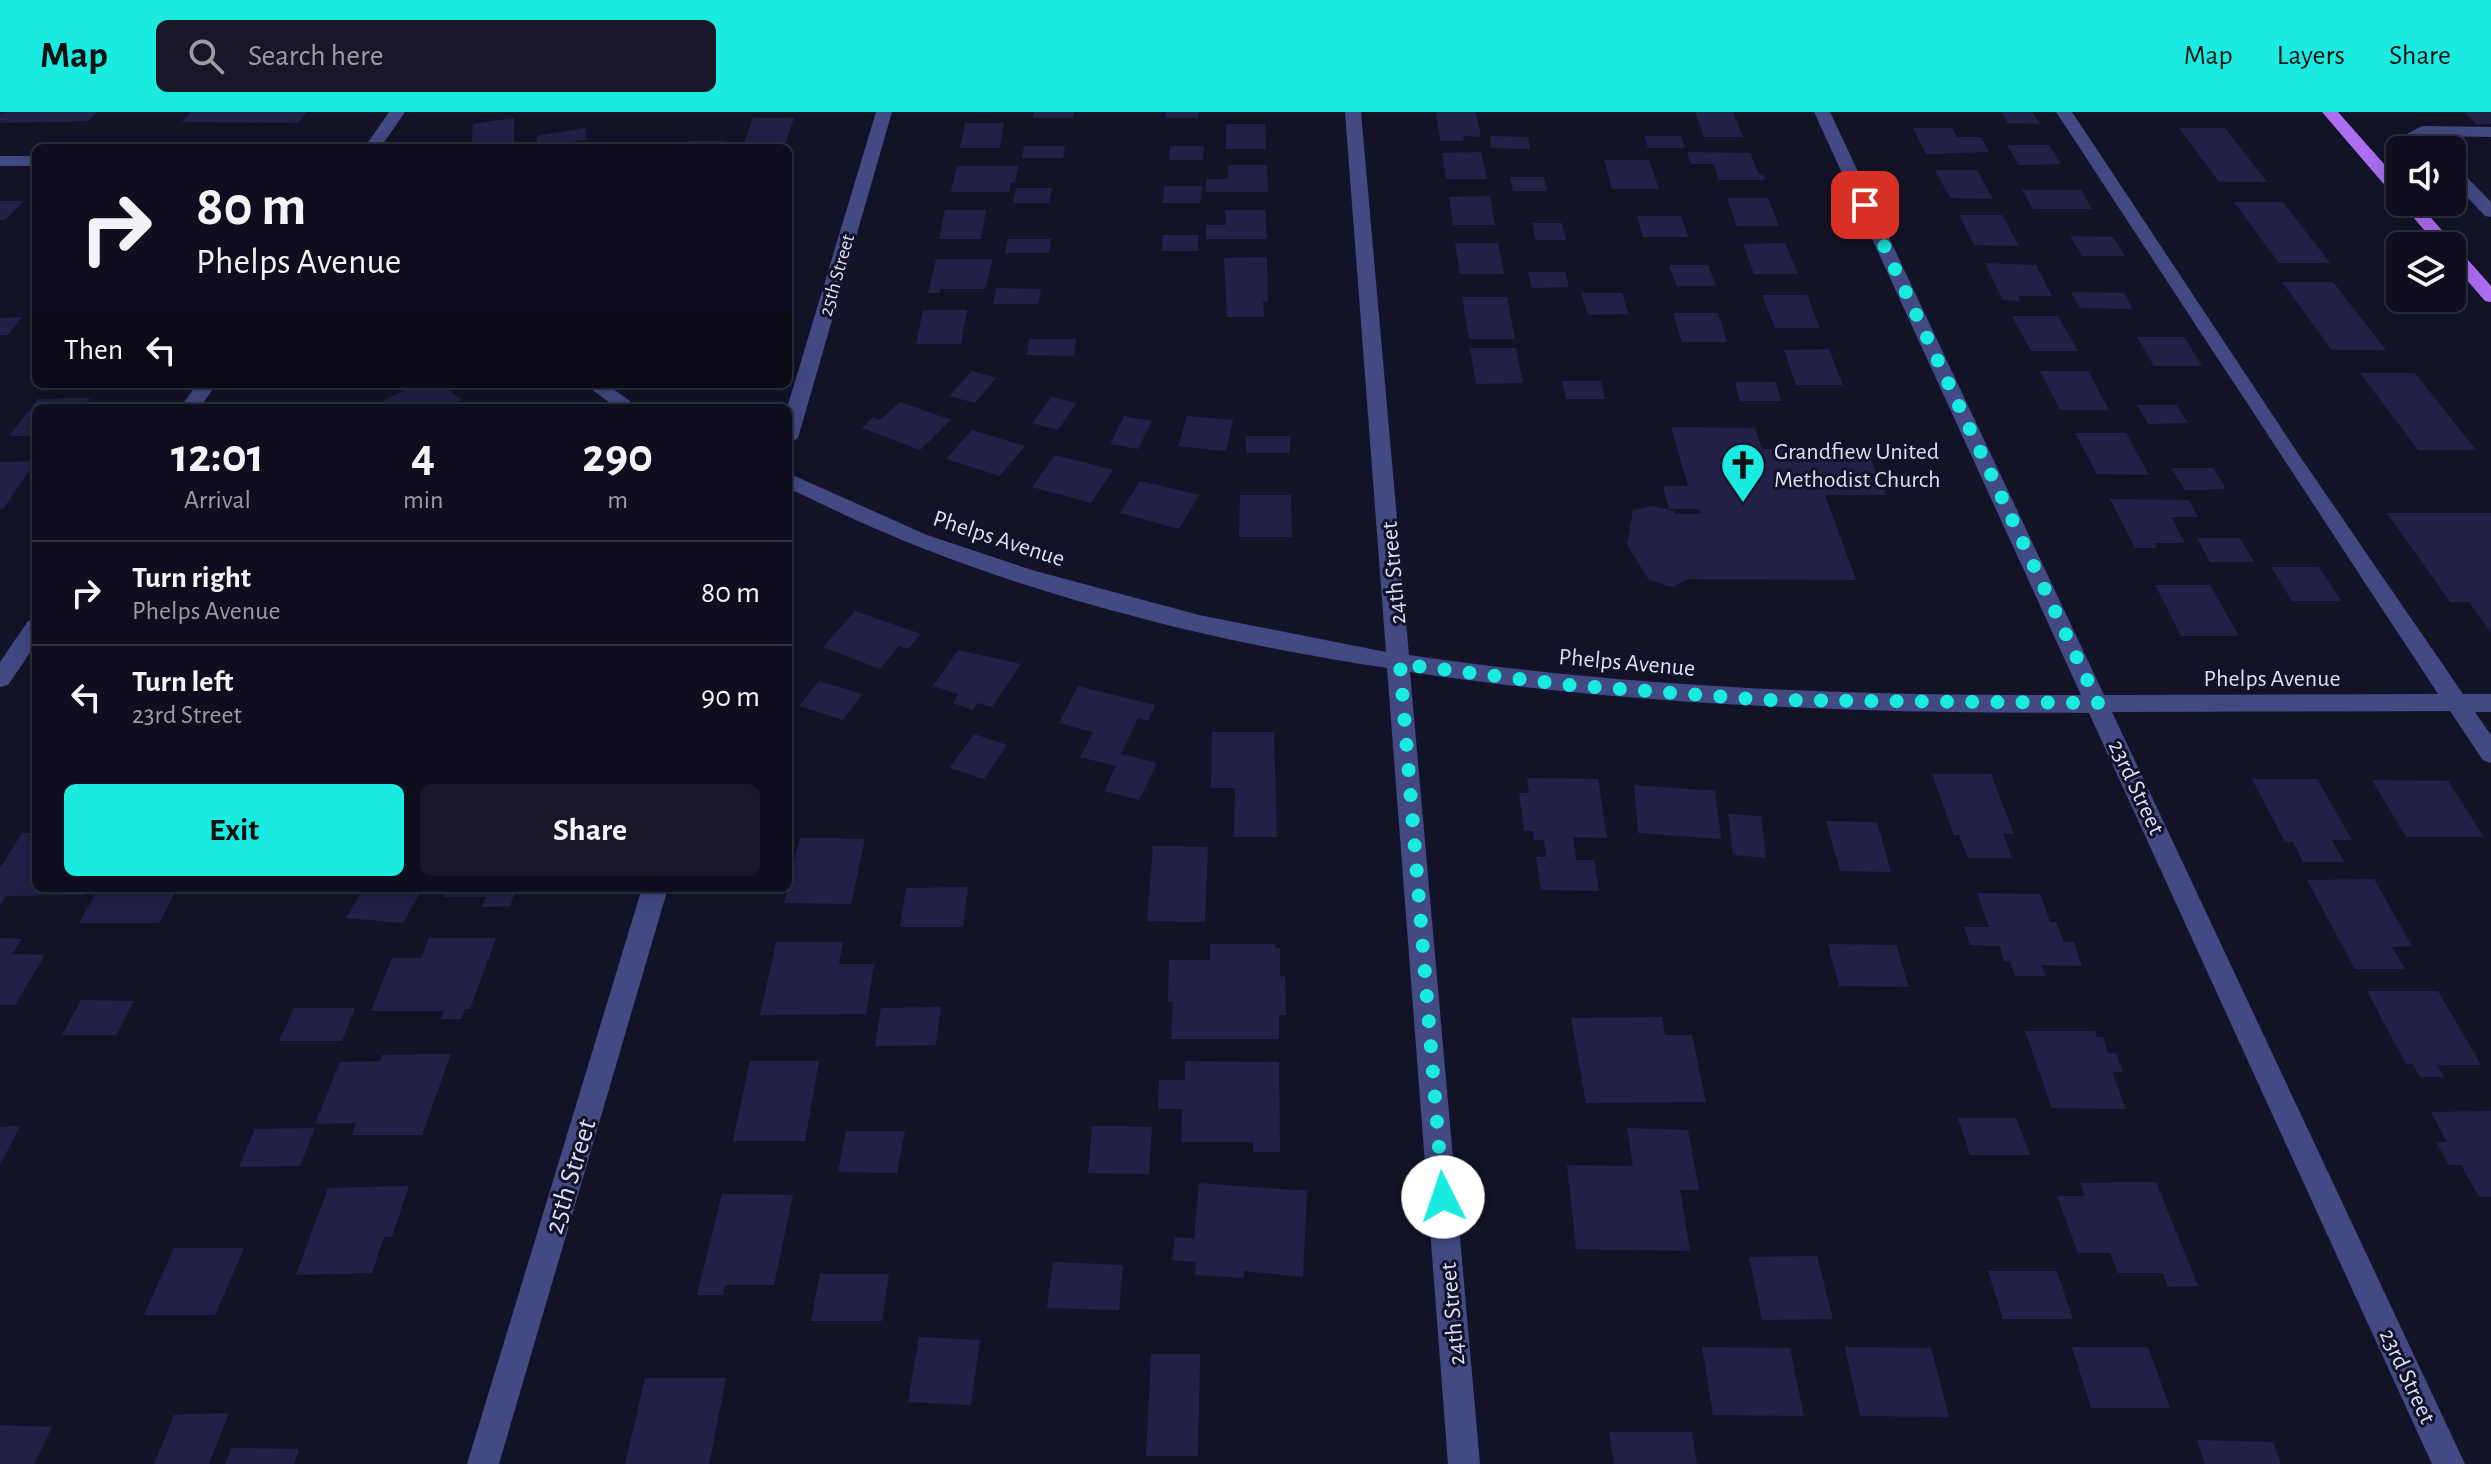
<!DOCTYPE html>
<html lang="en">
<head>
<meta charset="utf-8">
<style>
  body { margin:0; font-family:"Alegreya Sans",sans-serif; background:#171727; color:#f1f3f6; height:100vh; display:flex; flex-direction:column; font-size:30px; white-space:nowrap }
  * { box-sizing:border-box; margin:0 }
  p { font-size:26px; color:#9b9ca4 }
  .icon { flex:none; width:44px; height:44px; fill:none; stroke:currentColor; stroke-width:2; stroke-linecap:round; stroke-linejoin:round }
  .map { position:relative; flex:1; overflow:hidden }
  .sheet { position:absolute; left:32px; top:292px; width:760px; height:488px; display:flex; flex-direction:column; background:#0e0e1e; border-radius:12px; box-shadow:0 4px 20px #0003,0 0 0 2px #2e2e3c }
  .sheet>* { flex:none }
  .top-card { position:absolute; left:32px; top:32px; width:760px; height:244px; border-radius:12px; box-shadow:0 4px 20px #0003,0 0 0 2px #2e2e3c; background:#0e0e1e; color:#f1f3f6; overflow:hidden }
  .controls { position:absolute; left:2386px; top:24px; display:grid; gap:16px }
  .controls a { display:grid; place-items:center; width:80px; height:80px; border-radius:12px; background:#0e0e1e; box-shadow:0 4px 20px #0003,0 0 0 2px #2e2e3c; font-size:40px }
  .pin { position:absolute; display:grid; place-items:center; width:68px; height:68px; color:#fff; margin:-34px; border-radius:16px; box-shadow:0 4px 12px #0006 }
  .me { position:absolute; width:88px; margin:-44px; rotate:356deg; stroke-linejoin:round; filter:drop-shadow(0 0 6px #0008) }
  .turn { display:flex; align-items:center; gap:28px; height:168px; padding:0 32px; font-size:36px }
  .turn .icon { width:104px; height:104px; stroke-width:2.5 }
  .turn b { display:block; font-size:56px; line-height:68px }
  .then { display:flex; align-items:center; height:76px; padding:0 32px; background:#0003; gap:16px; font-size:30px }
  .eta { display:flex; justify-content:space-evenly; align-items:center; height:136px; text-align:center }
  .eta b { font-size:48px; font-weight:600; line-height:56px }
  .primary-button { display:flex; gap:16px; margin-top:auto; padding:16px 32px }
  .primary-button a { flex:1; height:92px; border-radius:12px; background:#19ebe0; color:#111; font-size:32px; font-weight:600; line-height:92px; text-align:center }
  .primary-button a+a { background:#171727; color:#f1f3f6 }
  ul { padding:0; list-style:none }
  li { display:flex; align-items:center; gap:24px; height:104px; padding:0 32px; border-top:2px solid #2e2e3c }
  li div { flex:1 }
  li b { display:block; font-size:30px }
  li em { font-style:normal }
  header { display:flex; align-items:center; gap:48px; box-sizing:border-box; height:112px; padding:0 40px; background:#19ebe0; color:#111 }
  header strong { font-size:38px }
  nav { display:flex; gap:44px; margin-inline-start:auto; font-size:28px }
  .search { width:560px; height:72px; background:#171727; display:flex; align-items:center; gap:20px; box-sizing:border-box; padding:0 28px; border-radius:12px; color:#9b9ca4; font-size:30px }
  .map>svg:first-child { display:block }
  .building { fill:#222047 }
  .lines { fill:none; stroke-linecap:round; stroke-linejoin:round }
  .minor { fill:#424983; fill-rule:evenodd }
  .major { fill:#ac6df2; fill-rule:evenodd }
  .route { stroke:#19ebe0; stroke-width:14; stroke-dasharray:0 25.2 }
  .labels { text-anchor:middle; stroke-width:6; stroke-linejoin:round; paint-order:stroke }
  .far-street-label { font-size:20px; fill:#dcdefc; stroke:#131328 }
  .poi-label { font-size:24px; fill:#dcdefc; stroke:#131328; text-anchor:start }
  .street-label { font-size:24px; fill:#dcdefc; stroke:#131328 }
  .near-street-label { font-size:28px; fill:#dcdefc; stroke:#131328 }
</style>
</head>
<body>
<header>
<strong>Map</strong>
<div class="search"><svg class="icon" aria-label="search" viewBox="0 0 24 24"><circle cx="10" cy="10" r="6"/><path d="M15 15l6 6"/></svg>Search here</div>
<nav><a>Map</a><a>Layers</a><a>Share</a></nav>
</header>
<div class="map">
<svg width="2491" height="1352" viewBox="0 0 2491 1352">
  <rect width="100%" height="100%" fill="#131328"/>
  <path class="building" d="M8 0H97L89 9 0 11V3Z
    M191 0H307L298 11 182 10Z
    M1034 0H1074L1073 6H1033Z
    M1166 0H1199L1198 6H1165Z
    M1436 0H1476L1481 25 1463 24 1464 29H1440Z
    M1695 0H1733L1743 25H1704Z
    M2001 0H2032L2040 12 2008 11Z
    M2464 0H2491V12H2476Z
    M514 6V31L471 36 473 12Z
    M753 6H794L785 32H744Z
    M965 11H1004L1000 36H960Z
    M1226 12H1265L1266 37H1226Z
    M585 16 586 28 537 35V24Z
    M1913 16H1952L1957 25H1981L1989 40 1926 42Z
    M2179 16H2225L2267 70H2219Z
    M1490 24 1528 25 1530 37 1491 36Z
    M1644 24H1681L1685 36H1648Z
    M690 29H725L722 36H687Z
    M2007 33H2049L2061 52 2019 53Z
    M1024 34H1065L1063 46H1022Z
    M1170 34H1204L1203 48H1169Z
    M1481 40 1487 67H1446L1442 41Z
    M1687 40 1750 41 1759 62H1763L1765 68H1719L1714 52H1691Z
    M1604 48H1649L1659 77H1612Z
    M1228 53H1267L1268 80H1206V67H1228Z
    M957 54H1018L1015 70H1011L1009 80H951Z
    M1935 58H1977L1993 87 1950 86Z
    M1510 65H1544L1547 79H1513Z
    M1164 74H1202L1200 91H1163Z
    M1016 76H1052L1049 91H1013Z
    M2022 78H2081L2092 97H2033Z
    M1490 84 1495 113H1453L1449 85Z
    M1727 86H1768L1779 114H1737Z
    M0 89H24L5 108H0Z
    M2234 90H2283L2330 151H2279Z
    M945 98H986L981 127H939Z
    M1225 98H1265L1267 127H1206V113H1226Z
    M1959 103H2002L2019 134 1974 133Z
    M1637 104H1681L1688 125H1643Z
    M1532 111H1562L1566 128H1536Z
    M1163 123H1198V139H1162Z
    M2070 124 2113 125 2125 144H2082Z
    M1008 127H1051L1049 141H1005Z
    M1455 131H1498L1504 162H1460Z
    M1785 131 1798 162H1754L1743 132Z
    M1267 145 1268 189 1263 190 1264 205H1227L1224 146Z
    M936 147H993L985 177H940V181H928Z
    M1985 151 2036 153 2052 184H2018L2021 189 2003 188Z
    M1669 153H1708L1716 174H1677Z
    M1528 160H1565L1569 175 1532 176Z
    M2282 170H2333L2386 238H2332Z
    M996 176 1041 177 1038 192H993Z
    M2071 180 2124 181 2133 197 2080 196Z
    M1581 181H1622L1629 202 1588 203Z
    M1762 183H1807L1820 216H1775Z
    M1462 185H1507L1515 227H1469Z
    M923 198H967L961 232H916Z
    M1673 201H1718L1727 230H1682Z
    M2012 204H2058L2078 239H2031Z
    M22 205 8 223H0V206Z
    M2137 225H2184L2202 254H2154Z
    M1029 227H1076L1074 244 1027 243Z
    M1470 236H1516L1523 271 1476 272Z
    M1829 237 1843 273H1796L1784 238Z
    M972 259 996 266 975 291 949 284Z
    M2040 259H2088L2109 298H2060Z
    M2360 261H2415L2476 338H2418Z
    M1562 269H1601L1605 287H1566Z
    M1735 270H1775L1781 289H1740Z
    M416 272H449L452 274 447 277 462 288 448 296H392L383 289Z
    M1052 285 1077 291 1058 318 1032 311Z
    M90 286 82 296H36V324H9L38 287Z
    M900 290 951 308 920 338 862 316 873 305 880 308Z
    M2137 293H2176L2188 311 2148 312Z
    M1124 304 1152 309 1138 337 1110 332Z
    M1187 304 1233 308 1226 339 1178 334Z
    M1671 315 1755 316 1762 337H1867L1886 383H1825L1856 468 1688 467 1673 475 1649 468 1627 433 1633 398 1653 394 1674 399 1675 402H1701L1699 397H1669L1663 374H1688Z
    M972 318 1025 334 1000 364 946 347Z
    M2075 321H2126L2149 363 2097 362Z
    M1246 324H1290V341H1246Z
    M1055 343 1113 358 1091 391 1032 375Z
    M36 349 3 397H0V350Z
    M2171 356H2213L2226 377 2185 378Z
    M1140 369 1199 383 1179 417 1120 401Z
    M1240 383H1291L1292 425H1239Z
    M2110 387 2189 388 2198 405H2171L2185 431H2154L2157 436H2135Z
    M2387 401H2491V521L2469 490H2450Z
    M2197 426H2240L2254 450H2210Z
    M2271 455H2319L2341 489H2292Z
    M2155 473H2210L2239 524H2181Z
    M855 499 921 522 908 537 899 534 880 557 823 535Z
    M958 538 1021 552 992 595 977 591 973 598 953 591 958 582 933 574Z
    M819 569 862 582 843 608 799 594Z
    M1078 574 1155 593 1148 609 1138 606 1121 642 1157 651 1139 688 1104 679 1116 654 1080 645 1093 620 1059 611Z
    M1212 620H1274L1277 725H1234L1235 676H1211Z
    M974 622 1007 633 984 667 950 656Z
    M1932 662H1991L2014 722H2003L2012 746H1968L1959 723H1954Z
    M1527 666 1598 667 1607 726 1573 725 1576 748H1594L1599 779 1541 778 1536 745H1546L1544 728H1534L1533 719H1524L1519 681H1529Z
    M2252 667H2317L2352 728H2332L2344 750H2303L2293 730H2285Z
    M2372 668 2448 669 2484 725H2406Z
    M1634 673 1715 679 1721 727 1638 721Z
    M1728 702 1761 704 1766 746 1733 743Z
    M1826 709 1877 710 1891 760 1840 759Z
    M22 721H36V776H88L83 783 6 784 0 793V756Z
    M800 726 865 727 851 792 784 791Z
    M1153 734 1208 735 1205 810 1147 809Z
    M2374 767 2412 834 2392 835 2405 857H2355L2307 768Z
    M968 775 963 815H900L906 776Z
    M364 776H395L421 779 403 811 346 806Z
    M446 776H517L510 794 482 795 486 785H443Z
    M97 779H176L159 811H79Z
    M1977 781 2040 782 2050 810H2056L2064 830H2074L2082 854 2041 853 2046 864H2015L2010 849H2004L2000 834 1970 833 1964 815H1989Z
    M0 826 22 827 12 842 45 843 15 893H0Z
    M429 826H496L470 897H465L461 907H441L444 899H371L392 846H421Z
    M776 830H843L839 852H874L866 902 760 903Z
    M1210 832H1275L1276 836H1280V864L1285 865 1286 903H1279V927H1171L1173 890H1168L1169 848H1210Z
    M1828 832 1896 833 1909 875 1839 874Z
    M2367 879H2438L2481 953H2437L2444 965H2420L2413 952H2406Z
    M81 888 134 889 116 923H62Z
    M941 895 936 933 875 934 881 896Z
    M294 896H355L342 929H279Z
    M1662 905 1665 923H1692L1706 990 1586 991 1571 906Z
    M2025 919H2095L2097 925H2103L2108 941H2116L2123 960H2112L2126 997 2052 996Z
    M451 942 422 1023H352L356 1011 315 1012 340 950 380 949 382 943Z
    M750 949H819L805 1029H733Z
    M1185 949 1279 950 1280 1040H1253V1030H1181L1182 997H1158L1159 968H1185Z
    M2491 999V1085H2479L2461 1053H2449L2436 1030H2447L2431 1000Z
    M1958 1006H2016L2030 1043H1970Z
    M20 1014 0 1053V1015Z
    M1092 1014 1152 1015 1149 1062 1088 1061Z
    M315 1016 300 1054 239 1055 255 1017Z
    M1627 1016 1688 1018 1699 1078H1680L1690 1139 1576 1137 1567 1053 1633 1054Z
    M846 1019H905L897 1061 838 1060Z
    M2156 1070 2198 1174 2168 1175 2163 1161H2118L2110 1141H2078L2057 1084H2085L2080 1071Z
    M1199 1071 1307 1079 1303 1165 1244 1159V1166L1195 1163 1196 1150 1172 1148 1175 1125 1194 1127Z
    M409 1074 392 1125H384L372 1161 296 1163 328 1076Z
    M722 1082 793 1083 774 1173H725L723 1183H697Z
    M174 1136H244L215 1203H144Z
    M1817 1144 1833 1207 1762 1208 1749 1145Z
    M1053 1150 1123 1153 1119 1198 1047 1196Z
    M1988 1159H2057L2073 1207H2003Z
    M820 1162H889L882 1209H811Z
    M919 1225 980 1228 971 1293 908 1290Z
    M1702 1235 1790 1236 1804 1304 1713 1303Z
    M1845 1235 1931 1236 1949 1305 1860 1304Z
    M2072 1235H2148L2170 1296H2091Z
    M1151 1242H1200L1198 1344H1146Z
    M645 1266H726L709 1352H625Z
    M229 1301 209 1352H154L174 1303Z
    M0 1313 52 1315 34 1352H0Z
    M1609 1320H1692L1697 1352H1614Z
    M2197 1328 2273 1330 2281 1352H2205Z
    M232 1336 299 1337 294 1352H225Z"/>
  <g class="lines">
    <path class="minor" d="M389 0H405L380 36H364Z
      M876 0H892L798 326 788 332 787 296Z
      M1345 0H1361L1409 543C1634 576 1854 584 2081 583L1814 0H1830L2104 583 2438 582 2056 0H2072L2301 346 2463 582H2491V600H2475L2491 623V651L2483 648 2450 599 2112 600 2465 1352H2432L2089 601C1859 601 1638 594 1410 560L1480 1352H1448L1387 556C1232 533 1074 495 927 438 880 420 834 398 788 376V361L927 423 1032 458 1199 503 1386 540Z
      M2422 14 2491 15V25L2426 24 2439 38H2422L2407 22Z
      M0 44H36V54H0Z
      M2452 54 2458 56 2491 90V105L2485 104 2452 69Z
      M197 272H216L200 296H180Z
      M584 272H606L640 296H617Z
      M36 507V532L8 573 0 575V550L28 509Z
      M642 776H668L499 1352H467Z"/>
    <path class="major" d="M2322 0H2338L2400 70V85L2394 84Z
      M2400 90H2417L2491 174V190L2485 189 2452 151V134H2438Z"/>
  </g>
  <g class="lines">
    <path class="route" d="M1443 1085 1400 552 1568 573 1767 588 2098 591 1865 93"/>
  </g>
  <defs>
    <g id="church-pin" transform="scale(2.3)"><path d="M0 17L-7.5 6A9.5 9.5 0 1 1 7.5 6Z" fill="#19ebe0" stroke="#131328"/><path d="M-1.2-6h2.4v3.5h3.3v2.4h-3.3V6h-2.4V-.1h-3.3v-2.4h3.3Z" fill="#111"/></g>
  </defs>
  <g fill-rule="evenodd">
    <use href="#church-pin" x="1743" y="353"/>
  </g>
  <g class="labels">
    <g class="far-street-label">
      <text transform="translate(836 163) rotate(-74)" y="7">25th Street</text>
    </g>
    <g class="poi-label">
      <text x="1774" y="347">Grandfiew United<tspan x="1774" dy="28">Methodist Church</tspan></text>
    </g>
    <g class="street-label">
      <text transform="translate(999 426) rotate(18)" y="8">Phelps Avenue</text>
      <text transform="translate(1393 461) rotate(-95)" y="8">24th Street</text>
      <text transform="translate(1627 550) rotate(5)" y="8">Phelps Avenue</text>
      <text x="2272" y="574">Phelps Avenue</text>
      <text transform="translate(2137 675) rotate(65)" y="8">23rd Street</text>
      <text transform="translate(1452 1202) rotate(-95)" y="8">24th Street</text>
      <text transform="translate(2408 1264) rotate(65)" y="8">23rd Street</text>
    </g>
    <g class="near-street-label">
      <text transform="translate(569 1064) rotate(-73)" y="10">25th Street</text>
    </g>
  </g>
</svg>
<div class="controls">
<a><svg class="icon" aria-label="sound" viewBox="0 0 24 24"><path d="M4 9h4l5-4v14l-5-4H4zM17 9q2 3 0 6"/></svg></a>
<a><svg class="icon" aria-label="layers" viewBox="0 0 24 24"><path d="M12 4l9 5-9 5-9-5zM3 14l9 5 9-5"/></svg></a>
</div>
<div class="pin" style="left:1865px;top:93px;background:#d93025"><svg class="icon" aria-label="arrive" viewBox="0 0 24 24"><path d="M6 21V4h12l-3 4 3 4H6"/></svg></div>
<svg class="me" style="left:1443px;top:1085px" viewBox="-20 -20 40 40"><circle r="19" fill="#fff"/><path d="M0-13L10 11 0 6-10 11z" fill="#19ebe0"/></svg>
<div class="top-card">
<div class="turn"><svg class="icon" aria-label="right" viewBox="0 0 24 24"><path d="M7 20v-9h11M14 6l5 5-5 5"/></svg><div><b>80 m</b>Phelps Avenue</div></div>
<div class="then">Then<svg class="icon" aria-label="left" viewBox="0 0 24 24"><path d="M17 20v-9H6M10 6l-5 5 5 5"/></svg></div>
</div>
<section class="sheet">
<div class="eta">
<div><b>12:01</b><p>Arrival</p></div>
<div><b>4</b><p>min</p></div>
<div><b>290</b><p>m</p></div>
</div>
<ul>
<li><svg class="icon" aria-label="right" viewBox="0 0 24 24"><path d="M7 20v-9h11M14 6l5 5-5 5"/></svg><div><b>Turn right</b><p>Phelps Avenue</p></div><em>80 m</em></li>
<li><svg class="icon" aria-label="left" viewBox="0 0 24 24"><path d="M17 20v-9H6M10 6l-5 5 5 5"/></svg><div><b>Turn left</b><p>23rd Street</p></div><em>90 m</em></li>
</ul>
<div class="primary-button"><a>Exit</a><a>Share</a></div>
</section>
</div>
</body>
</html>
